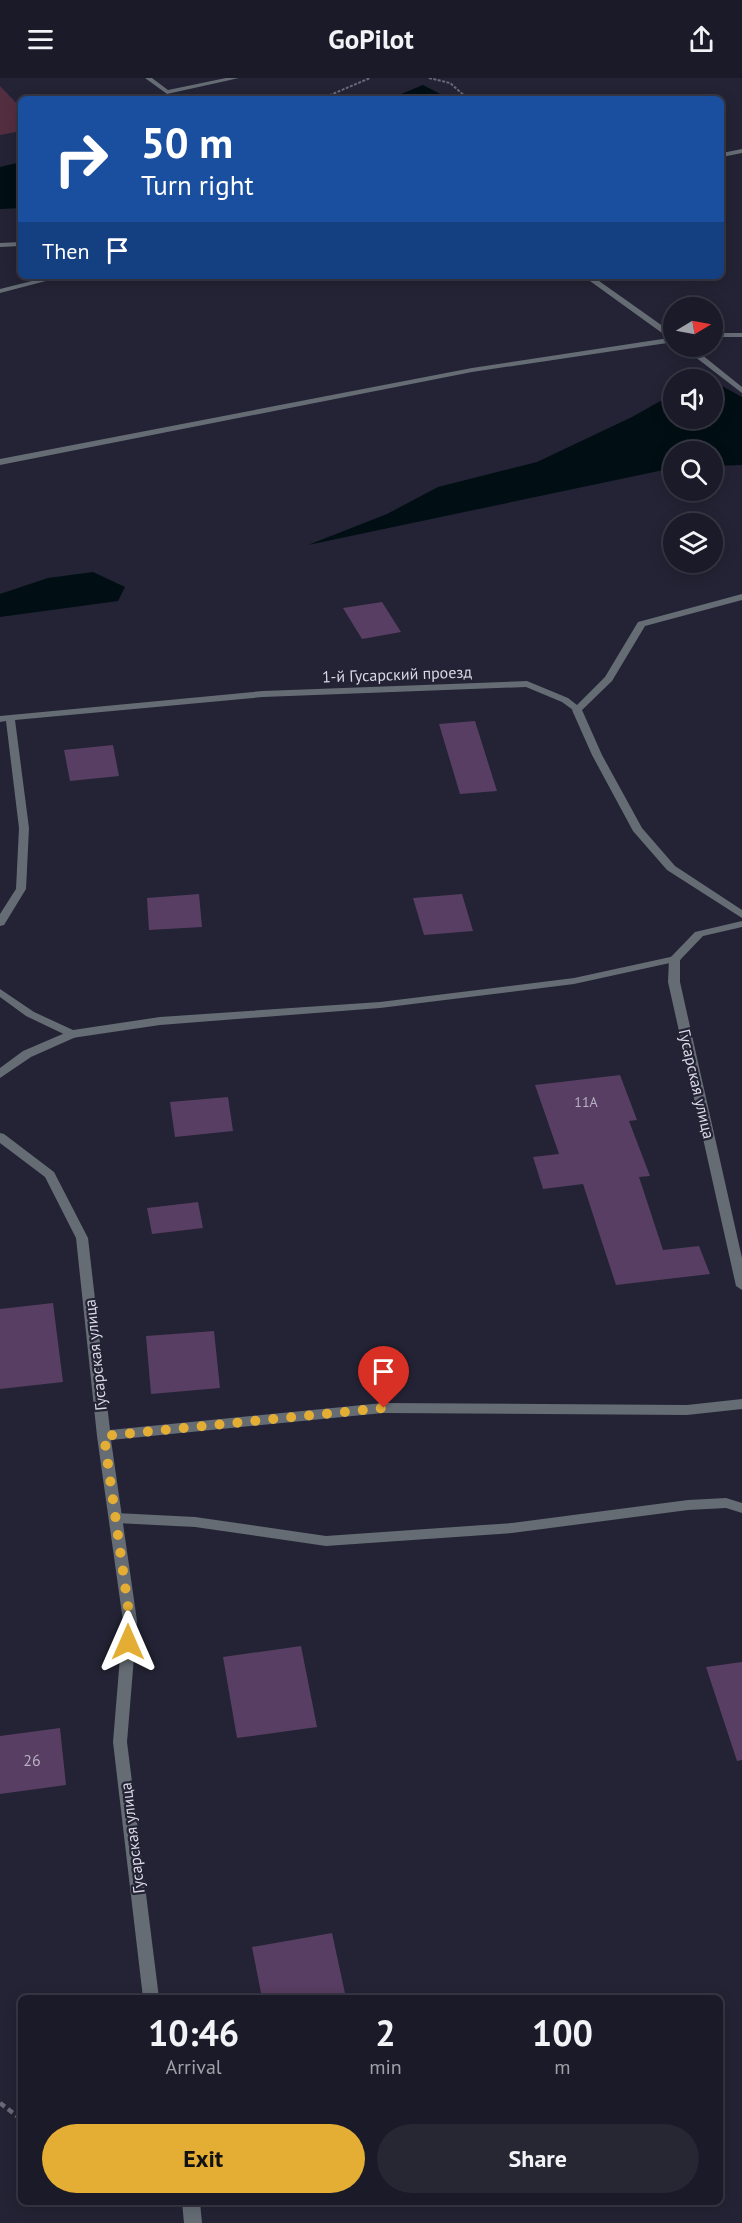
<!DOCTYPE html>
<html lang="en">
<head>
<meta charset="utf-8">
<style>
  body { margin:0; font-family:"PT Sans",sans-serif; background:#272734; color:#f1f3f6; height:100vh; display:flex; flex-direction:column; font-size:22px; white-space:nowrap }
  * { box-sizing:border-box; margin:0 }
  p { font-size:20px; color:#9fa1a8 }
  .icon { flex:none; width:33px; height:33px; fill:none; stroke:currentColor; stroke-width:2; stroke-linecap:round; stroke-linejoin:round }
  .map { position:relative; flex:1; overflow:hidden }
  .drawer { position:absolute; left:18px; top:1917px; width:705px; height:210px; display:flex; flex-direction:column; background:#1a1a28; border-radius:9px; box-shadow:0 3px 15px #0003,0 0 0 2px #383845 }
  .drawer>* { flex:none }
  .banner { position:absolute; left:18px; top:18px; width:706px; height:183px; border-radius:9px; box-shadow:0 3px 15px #0003,0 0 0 2px #383845; background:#1a4fa0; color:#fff; overflow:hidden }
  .needle { width:39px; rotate:80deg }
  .fabs { position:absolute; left:663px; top:219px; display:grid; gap:12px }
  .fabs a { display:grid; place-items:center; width:60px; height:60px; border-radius:50%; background:#1a1a28; box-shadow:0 3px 15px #0003,0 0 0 2px #383845; font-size:30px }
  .pin { position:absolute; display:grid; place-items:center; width:51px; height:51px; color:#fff; margin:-62px -26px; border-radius:50% 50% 50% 0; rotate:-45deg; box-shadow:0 0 6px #0007 }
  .pin .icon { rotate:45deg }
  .me { position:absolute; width:66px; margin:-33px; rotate:0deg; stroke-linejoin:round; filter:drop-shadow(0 0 4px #0008) }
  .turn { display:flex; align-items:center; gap:21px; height:126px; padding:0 24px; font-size:27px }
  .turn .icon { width:78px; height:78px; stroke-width:2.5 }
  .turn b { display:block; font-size:42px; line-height:51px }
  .then { display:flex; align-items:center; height:57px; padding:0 24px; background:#0003; gap:12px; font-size:22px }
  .eta { display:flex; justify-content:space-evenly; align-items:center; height:102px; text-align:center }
  .eta b { font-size:36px; font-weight:700; line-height:42px }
  .action { display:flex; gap:12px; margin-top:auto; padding:12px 24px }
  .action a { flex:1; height:69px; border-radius:36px; background:#e4ae35; color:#111; font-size:24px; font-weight:700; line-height:69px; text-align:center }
  .action a+a { background:#272734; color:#f1f3f6 }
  header { display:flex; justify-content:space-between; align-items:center; height:78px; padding:0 24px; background:#1a1a28; font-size:27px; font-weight:700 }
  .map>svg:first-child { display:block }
  .green { fill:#532e41 }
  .water { fill:#010f14 }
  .building { fill:#583e62 }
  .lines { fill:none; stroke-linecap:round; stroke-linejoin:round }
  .path-far1 { stroke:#696979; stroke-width:2; stroke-dasharray:3 1.5; stroke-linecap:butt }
  .path { stroke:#696979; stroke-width:4.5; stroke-dasharray:6 4; stroke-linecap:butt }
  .service { fill:#656c74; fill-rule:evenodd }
  .minor { fill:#656c74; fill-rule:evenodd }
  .route { stroke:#e4ae35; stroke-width:10; stroke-dasharray:0 18 }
  .labels { text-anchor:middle; stroke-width:4.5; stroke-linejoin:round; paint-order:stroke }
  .number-label { font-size:14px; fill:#b9b2c5 }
  .street-label { font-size:16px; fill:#d9d9e6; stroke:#232335 }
  .near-number-label { font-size:16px; fill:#b9b2c5 }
</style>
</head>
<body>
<header><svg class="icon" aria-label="menu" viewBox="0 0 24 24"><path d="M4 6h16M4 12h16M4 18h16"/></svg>GoPilot<svg class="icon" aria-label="share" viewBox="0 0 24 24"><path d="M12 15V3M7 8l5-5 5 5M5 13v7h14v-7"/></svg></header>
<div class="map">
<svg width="742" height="2145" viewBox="0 0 742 2145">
  <rect width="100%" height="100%" fill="#232335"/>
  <path class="green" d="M0 8 21 30V53L0 57Z"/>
  <path class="water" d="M423 7 450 21H388H389Z
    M21 84V130L0 131V89Z
    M713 303 742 319V387L713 388 712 374H674L673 390 308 467 387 436 438 409 537 384 632 339 673 316 674 340H712Z
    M93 494 125 509 118 523 0 539V516L48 500Z"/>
  <path class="building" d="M382 524 401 554 362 561 343 530Z
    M475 643 497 713 460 716 439 646Z
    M113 667 119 698 70 703 64 672Z
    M199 816 202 849 149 852 147 820Z
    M462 816 473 853 424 857 413 820Z
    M620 997 637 1042 629 1043 650 1098 639 1099 663 1172 699 1168 710 1196 616 1207 583 1106 543 1111 533 1079 559 1076 535 1007Z
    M228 1019 233 1053 175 1059 170 1024Z
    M198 1124 203 1150 152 1156 147 1130Z
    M53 1225 63 1304 0 1311V1231Z
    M214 1253 220 1310 151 1316 146 1258Z
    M301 1568 317 1649 237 1660 223 1579Z
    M742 1584V1682L737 1683 706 1589Z
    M60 1650 66 1707 0 1716V1658Z
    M332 1855 346 1920H262L252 1869Z"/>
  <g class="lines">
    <path class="path-far1" d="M429 0 450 5 468 21
      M321 21 370 0"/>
    <path class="path" d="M0 2025 21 2041"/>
    <path class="service" d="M145 0H152L168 12 226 0H239L167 16Z
      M52 198H65L0 215V211Z
      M577 629 582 632 602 677 642 750 675 788 742 832V840L667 792 633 753 592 677 572 632Z
      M675 878 681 881 679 883 574 906 380 930 160 947 72 960 26 938 0 919V911L34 934 73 952 160 939 380 924 574 900Z
      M726 1420 742 1425V1435L726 1430 688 1432 512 1455 326 1468 195 1449 116 1445 111 1444 109 1440 111 1436 116 1435 195 1439 326 1458 512 1445 688 1422Z"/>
    <path class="minor" d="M742 71V75L722 79V75Z
      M21 164V168L0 169V165Z
      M583 198H592L674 256V264L472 294 0 387V381L472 290 669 260Z
      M712 255H742V259H712Z
      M681 268H691L742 309V315Z
      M742 516V522L645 548 612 603 580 634 577 635 562 624 526 609 263 619 15 642 29 750 26 811 4 847 0 848V836L16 811 19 750 6 643 0 644V638L263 613 527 603 568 620 577 627 605 599 638 544Z
      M742 843V849L703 858 680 882V904L742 1180V1212L736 1208 668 904 669 881 695 854Z
      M72 952 76 953 78 956 76 959 31 979 0 1000V990L23 973Z
      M0 1055 4 1056 54 1094 88 1160 110 1352 383 1325 687 1327 742 1321V1331L687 1337 383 1335 111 1362 137 1543 127 1664 159 1920H143L113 1664 123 1543 97 1358 76 1160 45 1099 0 1065Z
      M182 2124H200L202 2145H184Z"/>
  </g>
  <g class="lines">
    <path class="route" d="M128 1564 130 1543 104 1358 384 1330"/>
  </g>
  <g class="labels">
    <g class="number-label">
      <text x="586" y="1029">11А</text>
    </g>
    <g class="street-label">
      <text transform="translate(397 596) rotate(-2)" y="6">1-й Гусарский проезд</text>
      <text transform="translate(697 1006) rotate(77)" y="6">Гусарская улица</text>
      <text transform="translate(95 1277) rotate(-96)" y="6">Гусарская улица</text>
      <text transform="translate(132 1760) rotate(-97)" y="6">Гусарская улица</text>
    </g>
    <g class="near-number-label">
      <text x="32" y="1688">26</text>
    </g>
  </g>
</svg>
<div class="fabs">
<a><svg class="needle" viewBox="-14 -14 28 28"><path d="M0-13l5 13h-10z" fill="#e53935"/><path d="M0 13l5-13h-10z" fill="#9fa1a8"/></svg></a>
<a><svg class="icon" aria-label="sound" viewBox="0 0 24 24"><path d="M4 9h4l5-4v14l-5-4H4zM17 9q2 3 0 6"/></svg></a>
<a><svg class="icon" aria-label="search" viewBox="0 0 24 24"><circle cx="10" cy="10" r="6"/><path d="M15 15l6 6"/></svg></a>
<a><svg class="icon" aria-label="layers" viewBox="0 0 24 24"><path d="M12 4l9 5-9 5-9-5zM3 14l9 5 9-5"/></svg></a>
</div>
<div class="pin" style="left:384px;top:1330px;background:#d93025"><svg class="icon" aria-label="arrive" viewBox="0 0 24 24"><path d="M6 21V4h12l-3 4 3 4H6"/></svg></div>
<svg class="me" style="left:128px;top:1564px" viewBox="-20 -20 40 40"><path d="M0-17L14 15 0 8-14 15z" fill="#e4ae35" stroke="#fff" stroke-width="4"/></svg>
<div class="banner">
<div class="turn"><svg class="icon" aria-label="right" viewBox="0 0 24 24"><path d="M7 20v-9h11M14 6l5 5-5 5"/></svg><div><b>50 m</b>Turn right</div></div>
<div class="then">Then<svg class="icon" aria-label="arrive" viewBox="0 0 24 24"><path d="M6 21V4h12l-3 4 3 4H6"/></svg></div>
</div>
<section class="drawer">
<div class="eta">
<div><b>10:46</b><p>Arrival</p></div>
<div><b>2</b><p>min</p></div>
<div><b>100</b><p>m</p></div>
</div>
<div class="action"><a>Exit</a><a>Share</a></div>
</section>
</div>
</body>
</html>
